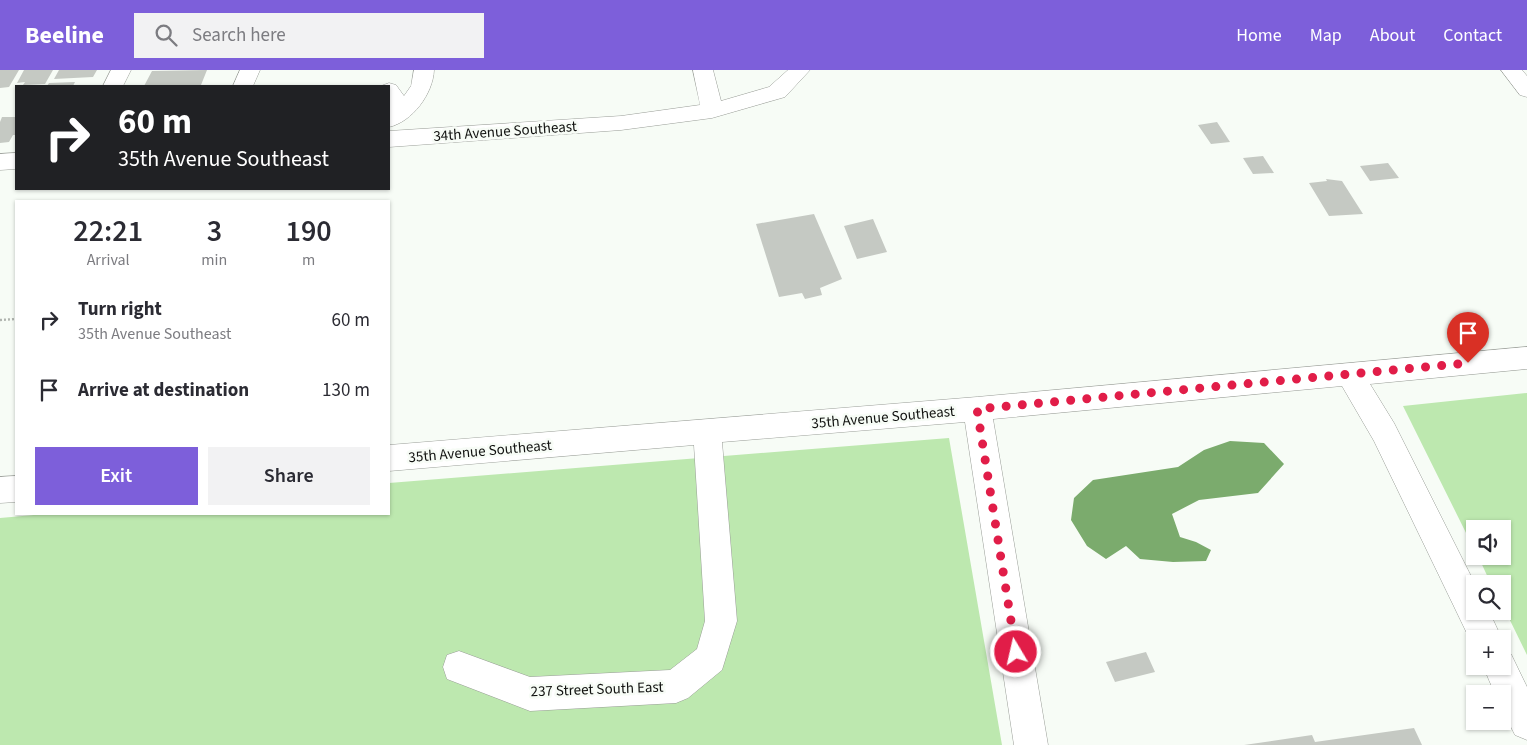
<!DOCTYPE html>
<html lang="en">
<head>
<meta charset="utf-8">
<style>
  body { margin:0; font-family:"Source Sans 3",sans-serif; background:#f2f2f3; color:#2b2b33; height:100vh; display:flex; flex-direction:column; font-size:19px; white-space:nowrap }
  * { box-sizing:border-box; margin:0 }
  p { font-size:16px; color:#7c7c81 }
  .icon { flex:none; width:28px; height:28px; fill:none; stroke:currentColor; stroke-width:2; stroke-linecap:round; stroke-linejoin:round }
  .map { position:relative; flex:1; overflow:hidden }
  .sheet { position:absolute; left:15px; top:130px; width:375px; height:315px; display:flex; flex-direction:column; background:#fff; border-radius:0px; box-shadow:0 1px 4px #0004 }
  .sheet>* { flex:none }
  .hud { position:absolute; left:15px; top:15px; width:375px; height:105px; border-radius:0px; box-shadow:0 1px 4px #0004; background:#202124; color:#fff; overflow:hidden }
  .fabs { position:absolute; left:1466px; top:450px; display:grid; gap:10px }
  .fabs a { display:grid; place-items:center; width:45px; height:45px; border-radius:0px; background:#fff; box-shadow:0 1px 4px #0004; font-size:25px }
  .pin { position:absolute; display:grid; place-items:center; width:42px; height:42px; color:#fff; margin:-51px -21px; border-radius:50% 50% 50% 0; rotate:-45deg; box-shadow:0 0 5px #0007 }
  .pin .icon { rotate:45deg }
  .me { position:absolute; width:55px; margin:-28px; rotate:351deg; stroke-linejoin:round; filter:drop-shadow(0 0 4px #0008) }
  .turn { display:flex; align-items:center; gap:18px; height:105px; padding:0 20px; font-size:22px }
  .turn .icon { width:65px; height:65px; stroke-width:2.5 }
  .turn b { display:block; font-size:35px; line-height:42px }
  .eta { display:flex; justify-content:space-evenly; align-items:center; height:85px; text-align:center }
  .eta b { font-size:30px; font-weight:600; line-height:35px }
  .button { display:flex; gap:10px; margin-top:auto; padding:10px 20px }
  .button a { flex:1; height:58px; border-radius:0px; background:#7d5fda; color:#fff; font-size:20px; font-weight:600; line-height:58px; text-align:center }
  .button a+a { background:#f2f2f3; color:#2b2b33 }
  ul { padding:0; list-style:none }
  li { display:flex; align-items:center; gap:15px; height:70px; padding:0 20px }
  li div { flex:1 }
  li b { display:block; font-size:19px }
  li em { font-style:normal }
  header { display:flex; align-items:center; gap:30px; box-sizing:border-box; height:70px; padding:0 25px; background:#7d5fda; color:#fff }
  header strong { font-size:24px }
  nav { display:flex; gap:28px; margin-inline-start:auto; font-size:18px }
  .search { width:350px; height:45px; background:#f2f2f3; display:flex; align-items:center; gap:12px; box-sizing:border-box; padding:0 18px; border-radius:0px; color:#7c7c81; font-size:19px }
  .map>svg:first-child { display:block }
  .green { fill:#bde8af }
  .water { fill:#7bab6d }
  .building { fill:#c5c9c3 }
  .lines { fill:none; stroke-linecap:round; stroke-linejoin:round }
  .minor-casing { stroke:#999d97; stroke-width:1 }
  .path { stroke:#b0b4af; stroke-width:2.5; stroke-dasharray:2 2; stroke-linecap:butt }
  .minor { fill:#fff; fill-rule:evenodd }
  .route { stroke:#e11d48; stroke-width:9; stroke-dasharray:0 16.2 }
  .labels { text-anchor:middle; stroke-width:5; stroke-linejoin:round; paint-order:stroke }
  .street-label { font-size:15px; fill:#111210; stroke:#f7fcf6 }
</style>
</head>
<body>
<header>
<strong>Beeline</strong>
<div class="search"><svg class="icon" aria-label="search" viewBox="0 0 24 24"><circle cx="10" cy="10" r="6"/><path d="M15 15l6 6"/></svg>Search here</div>
<nav><a>Home</a><a>Map</a><a>About</a><a>Contact</a></nav>
</header>
<div class="map">
<svg width="1527" height="675" viewBox="0 0 1527 675">
  <rect width="100%" height="100%" fill="#f7fcf6"/>
  <path class="green" d="M1527 323V585L1503 536 1502 514H1491L1478 486H1502V459H1475V481L1403 336Z
    M949 368 1002 675H0V448L45 444H389V413Z"/>
  <path class="water" d="M1230 371 1264 373 1284 394 1258 423 1199 430 1172 444 1180 467 1196 472 1211 480 1206 491 1173 492 1140 489 1126 476 1106 489 1087 476 1071 450 1074 428 1093 410 1178 397 1204 380Z"/>
  <path class="building" d="M0 0H19L9 17 0 18Z
    M24 0H53L45 14 23 15 25 12 17 13Z
    M59 0H97L93 7 54 9Z
    M207 0 201 15 198 16H144L152 1Z
    M75 12 73 16H47L49 13Z
    M2 47H16V65H13L9 72 0 73V52Z
    M1217 52 1230 72 1211 74 1198 55Z
    M1263 86 1274 103 1253 104 1243 88Z
    M1388 93 1399 108 1370 111 1360 96Z
    M1326 109 1342 111 1363 144 1329 146 1309 113 1327 111Z
    M814 144 842 209 820 218 822 225 805 229 802 223 779 227 756 154Z
    M873 149 887 182 857 189 844 156Z
    M1146 582 1155 602 1115 612 1106 592Z
    M1414 658 1422 675H1244L1312 665 1315 672Z"/>
  <g class="lines">
    <g class="minor-casing">
      <path id="minor" d="M111 0H131L123 16H103Z
        M240 0H260L253 16H233Z
        M414 0H434C433 24 412 52 389 57V16H381L389 13 396 15 404 26 411 16Z
        M693 0H713L721 31 769 17 788 0H810L785 27 712 48 621 60 389 77V61L621 46 700 35Z
        M1501 0H1522L1527 6V27L1520 25Z
        M16 83V99L0 100V84Z
        M1527 277V299L1370 314 1394 353 1475 514V541H1489L1502 569H1475V580L1374 371 1342 316 993 349 1048 675H1014L965 352 722 372 737 551 722 600 688 628 676 633 530 641 447 609 443 597 447 585 459 581 530 607 670 600 697 579 705 551 694 375 389 401V375L977 327Z
        M16 406V432L0 433V407Z
        M1502 581 1511 584 1527 617V670L1515 665 1502 639V624H1495L1483 596H1502Z"/>
    </g>
    <path class="path" d="M0 250 16 249"/>
    <use href="#minor" class="minor"/>
  </g>
  <g class="lines">
    <path class="route" d="M1016 582 977 339 1468 293"/>
  </g>
  <g class="labels">
    <g class="street-label">
      <text transform="translate(505 61) rotate(-4)" y="5">34th Avenue Southeast</text>
      <text transform="translate(883 347) rotate(-5)" y="5">35th Avenue Southeast</text>
      <text transform="translate(480 381) rotate(-5)" y="5">35th Avenue Southeast</text>
      <text transform="translate(597 619) rotate(-2)" y="5">237 Street South East</text>
    </g>
  </g>
</svg>
<div class="fabs">
<a><svg class="icon" aria-label="sound" viewBox="0 0 24 24"><path d="M4 9h4l5-4v14l-5-4H4zM17 9q2 3 0 6"/></svg></a>
<a><svg class="icon" aria-label="search" viewBox="0 0 24 24"><circle cx="10" cy="10" r="6"/><path d="M15 15l6 6"/></svg></a>
<a>+</a>
<a>−</a>
</div>
<div class="pin" style="left:1468px;top:293px;background:#d93025"><svg class="icon" aria-label="arrive" viewBox="0 0 24 24"><path d="M6 21V4h12l-3 4 3 4H6"/></svg></div>
<svg class="me" style="left:1016px;top:582px" viewBox="-20 -20 40 40"><circle r="17" fill="#e11d48" stroke="#fff" stroke-width="3"/><path d="M0-11L8 9 0 5-8 9z" fill="#fff"/></svg>
<div class="hud">
<div class="turn"><svg class="icon" aria-label="right" viewBox="0 0 24 24"><path d="M7 20v-9h11M14 6l5 5-5 5"/></svg><div><b>60 m</b>35th Avenue Southeast</div></div>
</div>
<section class="sheet">
<div class="eta">
<div><b>22:21</b><p>Arrival</p></div>
<div><b>3</b><p>min</p></div>
<div><b>190</b><p>m</p></div>
</div>
<ul>
<li><svg class="icon" aria-label="right" viewBox="0 0 24 24"><path d="M7 20v-9h11M14 6l5 5-5 5"/></svg><div><b>Turn right</b><p>35th Avenue Southeast</p></div><em>60 m</em></li>
<li><svg class="icon" aria-label="arrive" viewBox="0 0 24 24"><path d="M6 21V4h12l-3 4 3 4H6"/></svg><div><b>Arrive at destination</b></div><em>130 m</em></li>
</ul>
<div class="button"><a>Exit</a><a>Share</a></div>
</section>
</div>
</body>
</html>
